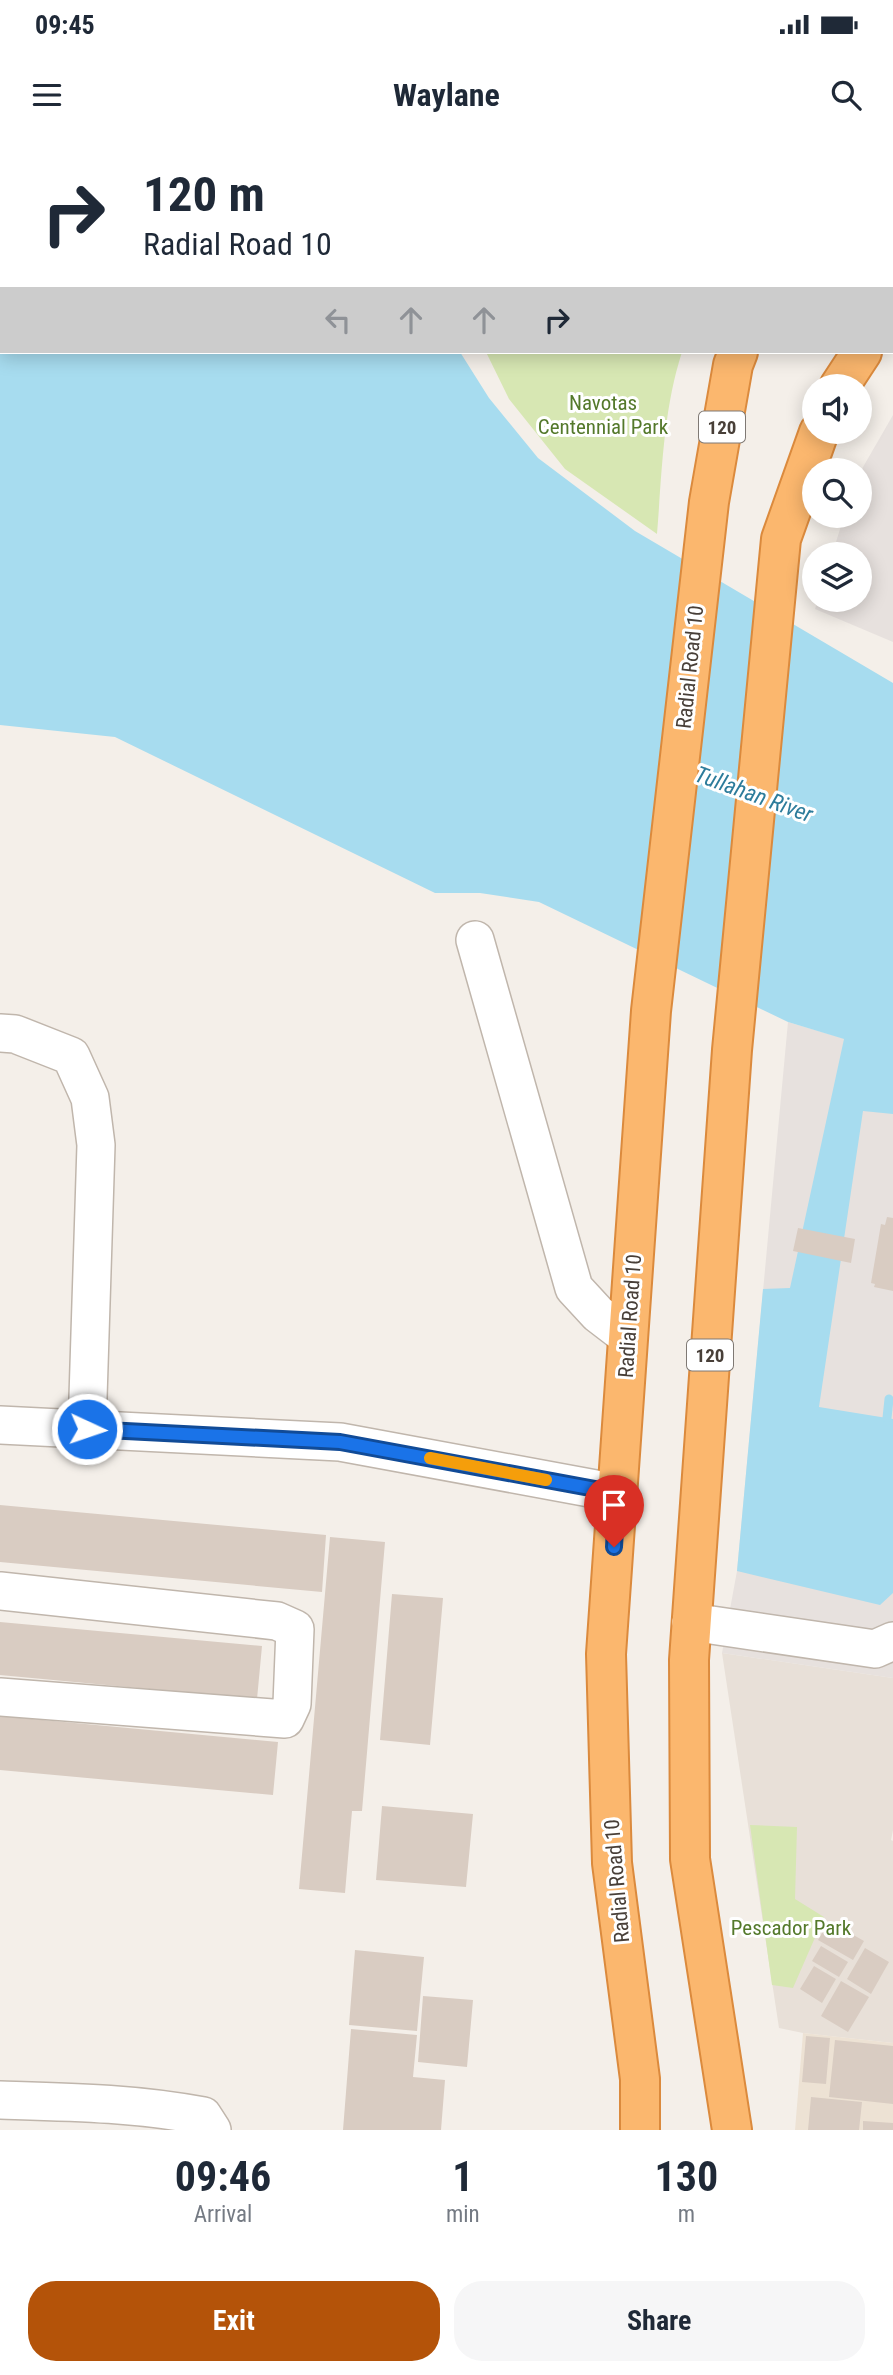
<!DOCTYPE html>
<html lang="en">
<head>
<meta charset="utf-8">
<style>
  body { margin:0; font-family:"Roboto Condensed",sans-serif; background:#f6f6f7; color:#1f2937; height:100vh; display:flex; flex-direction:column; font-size:26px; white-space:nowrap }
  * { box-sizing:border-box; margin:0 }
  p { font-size:23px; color:#747a83 }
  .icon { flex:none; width:38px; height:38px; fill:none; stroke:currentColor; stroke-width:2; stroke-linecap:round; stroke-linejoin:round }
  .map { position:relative; height:1990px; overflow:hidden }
  .panel { display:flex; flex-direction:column; background:#fff; flex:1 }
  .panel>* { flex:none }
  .banner { position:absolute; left:0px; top:0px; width:894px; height:214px; box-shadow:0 4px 18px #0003; background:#fff; color:#1f2937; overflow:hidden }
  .controls { position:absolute; left:802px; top:234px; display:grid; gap:14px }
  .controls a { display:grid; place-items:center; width:70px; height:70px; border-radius:50%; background:#fff; box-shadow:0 4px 18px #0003; font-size:35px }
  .pin { position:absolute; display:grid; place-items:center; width:60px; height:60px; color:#fff; margin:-72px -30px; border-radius:50% 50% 50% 0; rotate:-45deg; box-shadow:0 0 7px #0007 }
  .pin .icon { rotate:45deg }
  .me { position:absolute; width:77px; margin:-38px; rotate:93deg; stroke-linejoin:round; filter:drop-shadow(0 0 5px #0008) }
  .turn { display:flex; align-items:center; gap:24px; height:147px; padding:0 28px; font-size:32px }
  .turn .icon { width:91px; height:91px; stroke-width:2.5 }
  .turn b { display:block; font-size:49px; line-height:60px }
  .lanes { display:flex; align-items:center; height:66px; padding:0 28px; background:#0003; justify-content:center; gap:35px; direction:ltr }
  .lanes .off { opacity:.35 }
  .eta { display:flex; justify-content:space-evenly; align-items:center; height:119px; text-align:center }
  .eta b { font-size:42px; font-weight:700; line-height:49px }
  .button { display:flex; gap:14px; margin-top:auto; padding:14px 28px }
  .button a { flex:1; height:80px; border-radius:28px; background:#b45309; color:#fff; font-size:28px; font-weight:700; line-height:80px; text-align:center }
  .button a+a { background:#f6f6f7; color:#1f2937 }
  .status { display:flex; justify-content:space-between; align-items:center; height:49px; padding:0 35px; background:#fff; direction:ltr }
  .status svg { height:19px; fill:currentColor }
  header { display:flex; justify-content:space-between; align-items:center; height:91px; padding:0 28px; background:#fff; font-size:32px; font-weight:700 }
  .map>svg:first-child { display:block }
  .residential { fill:#e8e0d8 }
  .industrial { fill:#e7e1de }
  .education { fill:#ede2d4 }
  .green { fill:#d7e7b3 }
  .water { fill:#a7dcef }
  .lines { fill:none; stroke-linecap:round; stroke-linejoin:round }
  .stream { stroke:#a7dcef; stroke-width:9 }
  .building { fill:#d9ccc2 }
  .minor-casing { stroke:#c0b6ac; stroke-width:40 }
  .highway-casing { stroke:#db8a3d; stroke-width:42 }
  .minor { stroke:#fff; stroke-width:37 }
  .highway { stroke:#fbb76e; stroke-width:38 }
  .route-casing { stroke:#114b97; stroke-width:18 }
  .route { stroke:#1a73e8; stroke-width:12 }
  .slow { stroke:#f59e0b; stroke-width:12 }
  .labels { text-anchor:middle; stroke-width:6; stroke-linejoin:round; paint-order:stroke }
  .shield { fill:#fff; stroke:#7f7974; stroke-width:2 }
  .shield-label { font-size:19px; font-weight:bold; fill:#483f38 }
  .park-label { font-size:21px; fill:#54792b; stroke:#fff }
  .street-label { font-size:21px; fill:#483f38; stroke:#fff }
  .water-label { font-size:23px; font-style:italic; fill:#2d7c9b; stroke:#fff }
</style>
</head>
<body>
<div class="status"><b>09:45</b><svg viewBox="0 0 49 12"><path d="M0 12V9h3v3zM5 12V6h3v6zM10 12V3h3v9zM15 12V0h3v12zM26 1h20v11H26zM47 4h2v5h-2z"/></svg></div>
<header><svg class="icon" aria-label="menu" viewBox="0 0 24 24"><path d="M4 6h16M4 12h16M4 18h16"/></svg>Waylane<svg class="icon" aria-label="search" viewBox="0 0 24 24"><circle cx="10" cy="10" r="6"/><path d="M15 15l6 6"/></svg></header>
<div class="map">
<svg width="893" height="1990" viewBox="0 0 893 1990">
  <rect width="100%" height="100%" fill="#f4efe9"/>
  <path class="residential" d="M722 1513 893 1538V1690L891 1700 893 1701V1903L803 1893 779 1888Z"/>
  <path class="industrial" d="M893 275V502L815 469 818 460H859V415H832L844 376H859V334Z
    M788 882 893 913V1538L722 1513 737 1431Z"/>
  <path class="education" d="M803 1893 893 1903V1990H795Z"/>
  <path class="green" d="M486 212H682C663 271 662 333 657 394L565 329 509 259Z
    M750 1685 797 1687 795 1759 824 1777 793 1848 772 1845Z"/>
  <path class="water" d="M0 0 280 2H2V212H460L489 258 538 318 635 391 893 543V974L863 971 819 1267 893 1279V1453L880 1465 737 1431 763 1149 790 1148 844 899 788 882 539 762 480 753H435L115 597 0 585Z"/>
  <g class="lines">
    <path class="stream" d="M887 1278 889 1259"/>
  </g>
  <path class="building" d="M887 1077 893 1078V1151L874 1147 875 1144 871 1143 881 1084 885 1085Z
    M798 1088 855 1099 851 1123 793 1111Z
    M0 1365 326 1395 322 1452 0 1422Z
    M330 1397 385 1402 362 1671H352L345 1753 299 1749Z
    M392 1454 443 1458 430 1605 380 1600Z
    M0 1482 262 1506 257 1559 0 1535Z
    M0 1576 278 1602 273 1655 0 1630Z
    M382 1666 473 1674 466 1747 376 1740Z
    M829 1781 864 1801 853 1820 818 1800Z
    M821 1806 848 1822 839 1837 812 1821Z
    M865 1808 889 1822 871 1854 847 1839Z
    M355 1810 424 1817 417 1891 349 1885Z
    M814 1826 836 1839 822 1863 800 1849Z
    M841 1841 869 1857 848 1892 821 1876Z
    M423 1856 473 1860 467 1927 418 1922Z
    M351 1889 417 1895 413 1937 445 1940 441 1990H343Z
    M806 1896 830 1898 826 1944 802 1942Z
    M835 1900 893 1906V1964L829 1957Z
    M811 1957 862 1962 859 1990H808Z
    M863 1981 893 1983V1990H863Z"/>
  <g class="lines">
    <g class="minor-casing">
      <path id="minor" d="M544 0 545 2
        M475 800 574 1148 598 1174 628 1197
        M0 893 15 894 71 916 90 958 96 1005 87 1289
        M0 1285 340 1302 617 1353
        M0 1451 277 1481 295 1489 292 1564 285 1579 0 1557
        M691 1482 875 1509 893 1501
        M0 1960C68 1962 136 1963 203 1976L212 1990"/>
    </g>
    <g class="highway-casing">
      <path id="highway" d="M892 19H893
        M892 171H893
        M839 247 862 212
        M640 1990V1939L612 1723 606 1514 651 871 709 362 733 225 738 212
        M732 1990 690 1719 689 1520 732 910 781 399 819 292"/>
    </g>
    <use href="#minor" class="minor"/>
    <use href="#highway" class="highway"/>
  </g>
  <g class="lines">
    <g class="route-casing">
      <path id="route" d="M87 1289 340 1302 617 1353 614 1407"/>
    </g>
    <use href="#route" class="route"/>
    <path class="slow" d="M430 1318 546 1340"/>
  </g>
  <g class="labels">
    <g class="shield">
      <rect x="699" y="271.5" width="46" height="31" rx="5"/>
      <rect x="687" y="1199.5" width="46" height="31" rx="5"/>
    </g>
    <g class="shield-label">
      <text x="722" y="294">120</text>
      <text x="710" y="1222">120</text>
    </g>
    <g class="park-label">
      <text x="603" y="270">Navotas<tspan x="603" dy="24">Centennial Park</tspan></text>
      <text x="791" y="1795">Pescador Park</text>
    </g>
    <g class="street-label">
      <text transform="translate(690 527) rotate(-84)" y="7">Radial Road 10</text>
      <text transform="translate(630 1176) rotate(-86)" y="7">Radial Road 10</text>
      <text transform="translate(617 1741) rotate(-95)" y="7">Radial Road 10</text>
    </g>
    <g class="water-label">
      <text transform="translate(754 654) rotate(20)" y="8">Tullahan River</text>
    </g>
  </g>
</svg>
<div class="controls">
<a><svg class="icon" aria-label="sound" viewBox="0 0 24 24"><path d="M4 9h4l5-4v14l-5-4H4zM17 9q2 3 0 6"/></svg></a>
<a><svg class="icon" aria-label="search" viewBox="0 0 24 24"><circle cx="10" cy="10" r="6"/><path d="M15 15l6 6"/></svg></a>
<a><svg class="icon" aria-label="layers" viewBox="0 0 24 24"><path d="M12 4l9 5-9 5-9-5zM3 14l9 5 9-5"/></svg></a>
</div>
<div class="pin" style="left:614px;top:1407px;background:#d93025"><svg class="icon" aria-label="arrive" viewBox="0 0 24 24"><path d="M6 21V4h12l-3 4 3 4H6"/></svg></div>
<svg class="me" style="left:87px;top:1289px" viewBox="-20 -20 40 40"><circle r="17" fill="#1a73e8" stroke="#fff" stroke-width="3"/><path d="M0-11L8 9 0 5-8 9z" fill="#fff"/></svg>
<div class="banner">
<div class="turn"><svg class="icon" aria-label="right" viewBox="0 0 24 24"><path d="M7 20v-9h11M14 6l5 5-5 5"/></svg><div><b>120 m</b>Radial Road 10</div></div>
<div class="lanes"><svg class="icon off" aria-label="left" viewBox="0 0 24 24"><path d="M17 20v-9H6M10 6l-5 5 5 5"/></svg><svg class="icon off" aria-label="ahead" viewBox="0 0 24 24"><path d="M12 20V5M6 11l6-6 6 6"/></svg><svg class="icon off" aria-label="ahead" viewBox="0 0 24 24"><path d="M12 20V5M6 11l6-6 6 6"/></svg><svg class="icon" aria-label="right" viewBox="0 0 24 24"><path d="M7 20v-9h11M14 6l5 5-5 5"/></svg></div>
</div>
</div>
<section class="panel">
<div class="eta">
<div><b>09:46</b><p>Arrival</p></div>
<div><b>1</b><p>min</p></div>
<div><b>130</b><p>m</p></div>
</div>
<div class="button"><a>Exit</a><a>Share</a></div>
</section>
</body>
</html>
